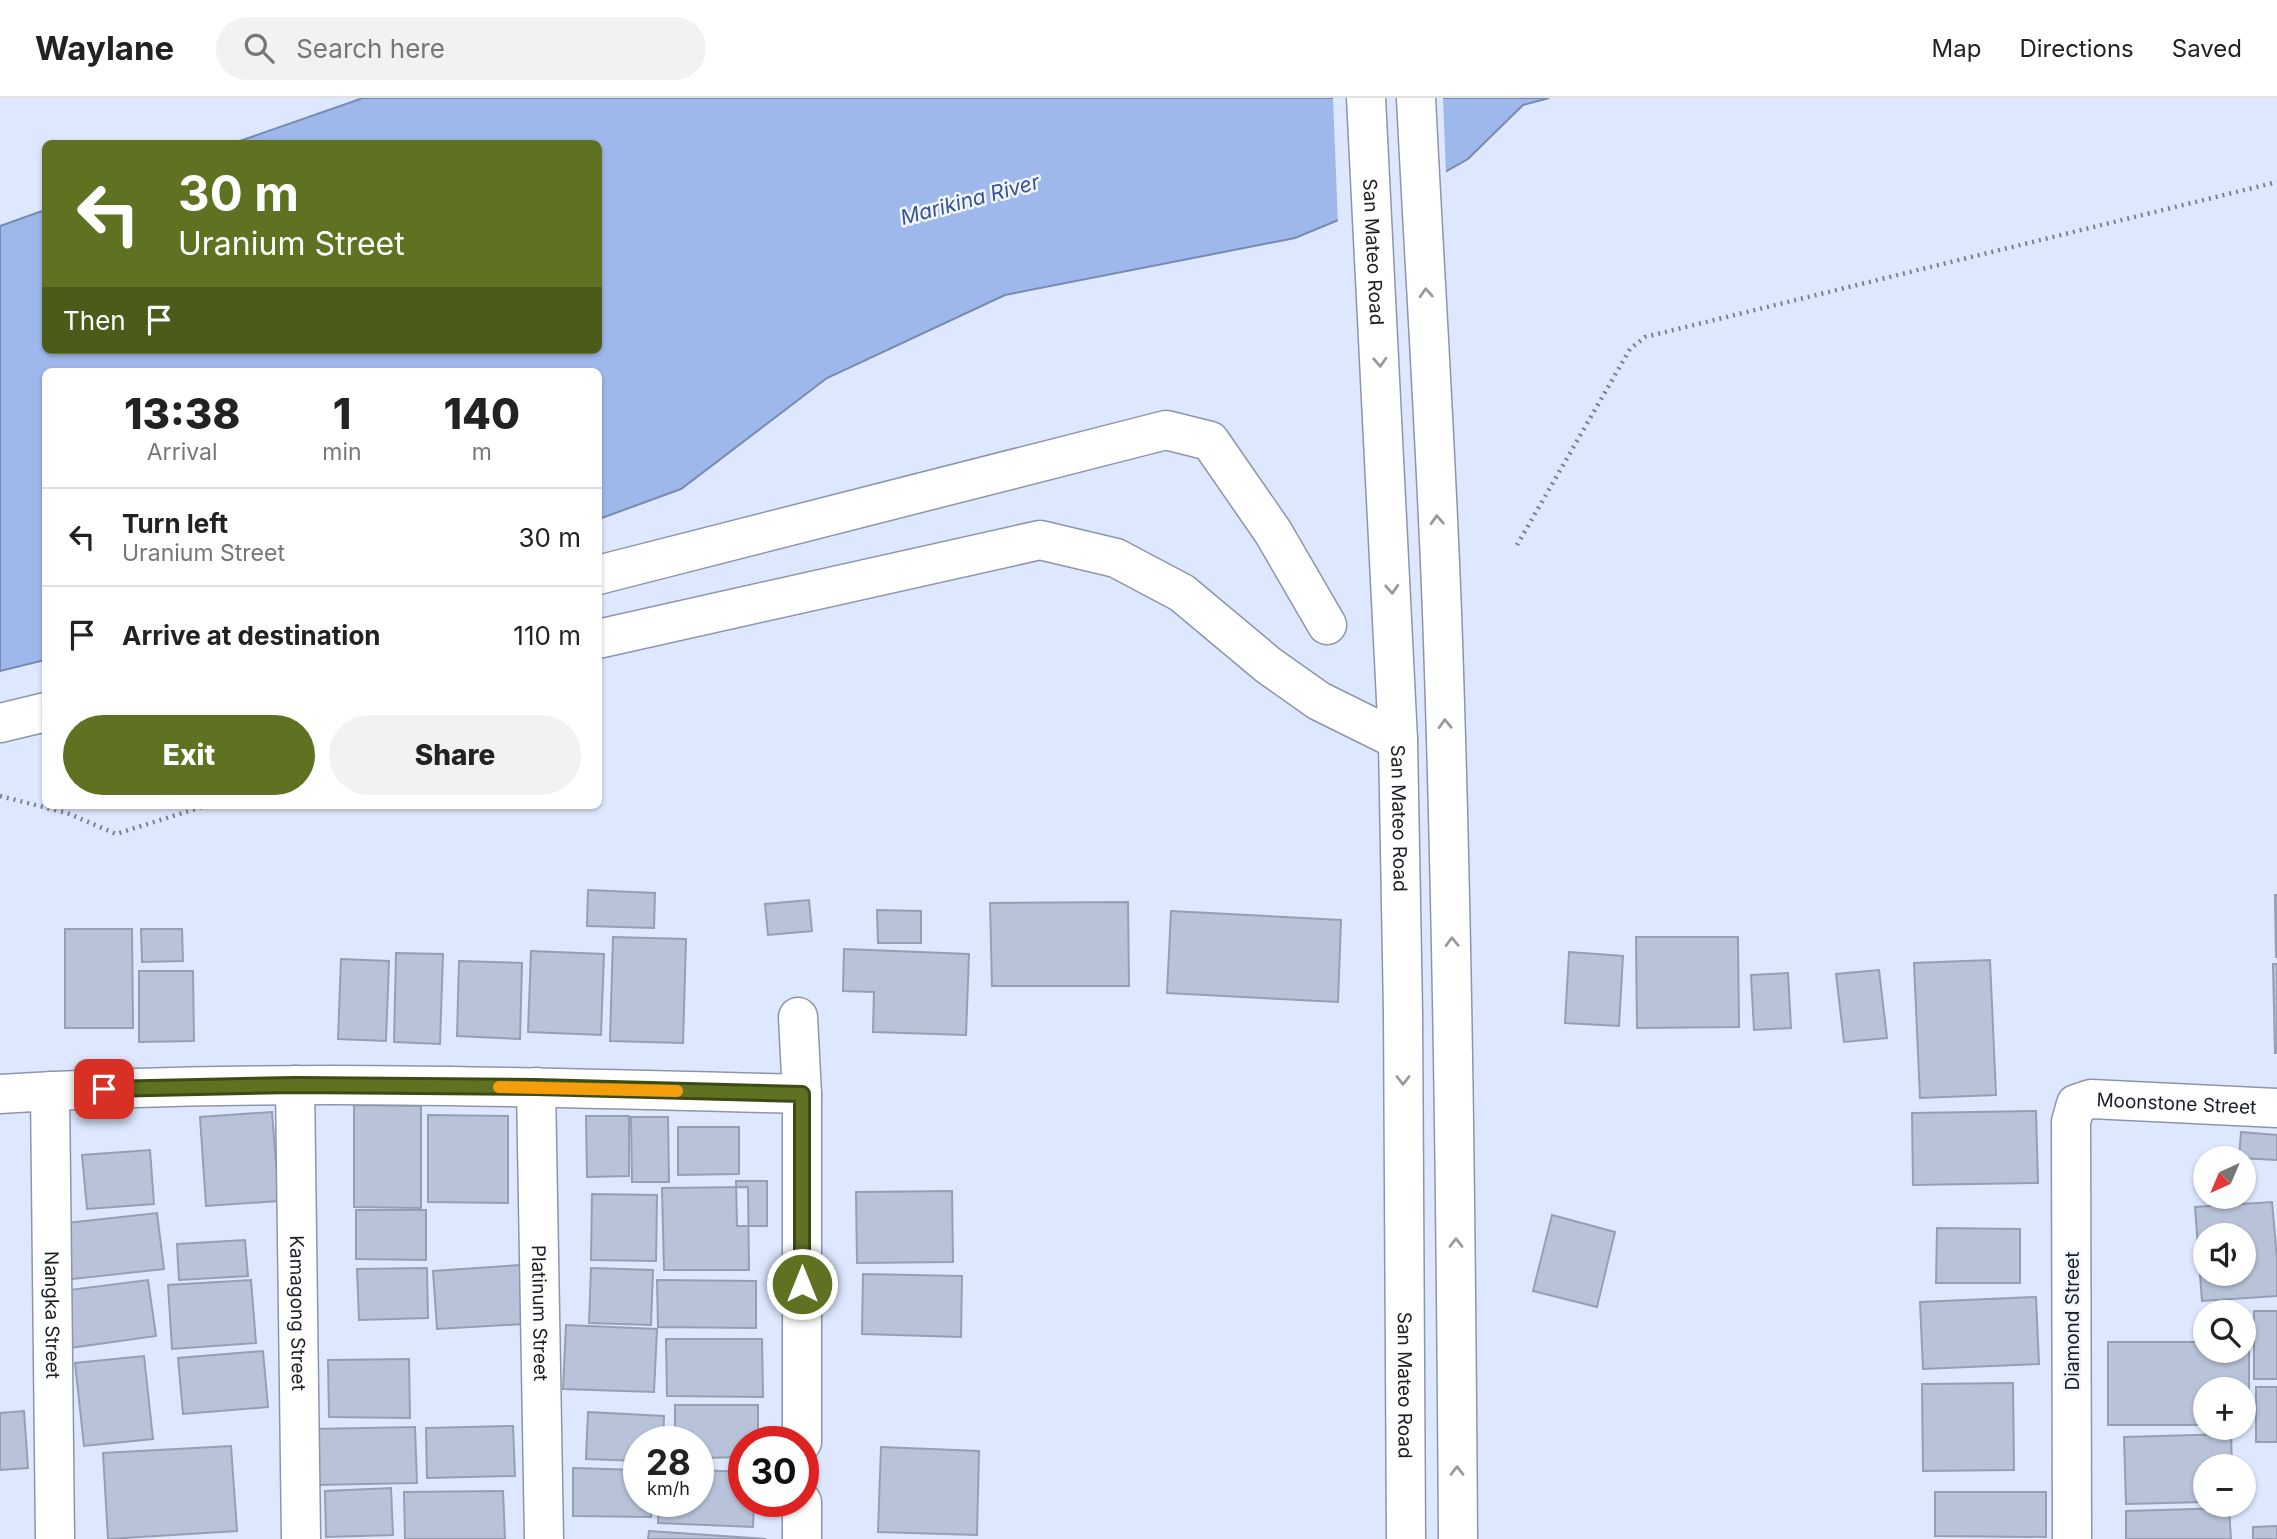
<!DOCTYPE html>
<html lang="en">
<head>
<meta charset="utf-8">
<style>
  body { margin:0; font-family:Inter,sans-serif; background:#f2f2f2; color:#222; height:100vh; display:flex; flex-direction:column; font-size:26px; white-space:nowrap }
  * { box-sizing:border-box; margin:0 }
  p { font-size:23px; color:#767676 }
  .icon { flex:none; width:38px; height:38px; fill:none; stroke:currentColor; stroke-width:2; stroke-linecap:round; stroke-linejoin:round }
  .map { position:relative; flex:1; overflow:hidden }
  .details { position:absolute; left:42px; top:270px; width:560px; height:441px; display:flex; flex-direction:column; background:#fff; border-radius:10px; box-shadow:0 2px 5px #0004 }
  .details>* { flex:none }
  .banner { position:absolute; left:42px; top:42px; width:560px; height:214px; border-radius:10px; box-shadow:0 2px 5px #0004; background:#5f7221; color:#fff; overflow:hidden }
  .needle { width:46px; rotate:224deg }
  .controls { position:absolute; left:2193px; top:1048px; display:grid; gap:14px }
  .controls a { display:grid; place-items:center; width:63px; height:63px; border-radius:50%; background:#fff; box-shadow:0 2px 5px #0004; font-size:35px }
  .speed { position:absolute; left:623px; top:1328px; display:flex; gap:14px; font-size:35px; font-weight:700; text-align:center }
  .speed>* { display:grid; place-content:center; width:91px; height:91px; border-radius:50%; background:#fff; box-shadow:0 2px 5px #0004; line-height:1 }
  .speed small { font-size:18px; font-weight:400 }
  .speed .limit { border:10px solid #d22; background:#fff; color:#111 }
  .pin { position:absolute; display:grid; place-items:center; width:60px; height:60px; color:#fff; margin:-30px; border-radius:14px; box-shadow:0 4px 10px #0006 }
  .me { position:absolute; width:77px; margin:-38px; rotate:0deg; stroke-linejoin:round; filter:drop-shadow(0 0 5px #0008) }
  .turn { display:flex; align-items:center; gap:24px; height:147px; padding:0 21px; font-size:32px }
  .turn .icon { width:91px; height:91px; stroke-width:2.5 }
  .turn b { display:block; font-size:49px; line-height:60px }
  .then { display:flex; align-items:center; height:66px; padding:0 21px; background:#0003; gap:14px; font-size:26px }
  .eta { display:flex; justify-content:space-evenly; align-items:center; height:119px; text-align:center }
  .eta b { font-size:42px; font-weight:800; line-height:49px }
  .cta { display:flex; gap:14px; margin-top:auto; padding:14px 21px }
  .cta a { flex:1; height:80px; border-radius:42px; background:#5f7221; color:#fff; font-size:28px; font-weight:800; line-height:80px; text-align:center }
  .cta a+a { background:#f2f2f2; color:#222 }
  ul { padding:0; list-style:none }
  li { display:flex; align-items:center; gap:21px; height:98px; padding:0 21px; border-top:2px solid #e0e0e0 }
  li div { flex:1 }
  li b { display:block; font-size:26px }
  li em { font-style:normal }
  header { display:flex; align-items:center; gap:42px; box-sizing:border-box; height:98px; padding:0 35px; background:#fff; border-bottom:2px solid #e0e0e0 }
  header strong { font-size:33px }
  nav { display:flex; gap:38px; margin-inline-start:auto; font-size:24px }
  .search { width:490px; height:63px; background:#f2f2f2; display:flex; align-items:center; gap:18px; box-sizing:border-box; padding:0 24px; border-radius:38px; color:#767676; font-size:26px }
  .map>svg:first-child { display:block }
  .water { fill:#9fb8ec; stroke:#778ab1; stroke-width:2 }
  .pier { fill:#dde8ff }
  .building { fill:#b8c3d9; stroke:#949fb4; stroke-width:2; fill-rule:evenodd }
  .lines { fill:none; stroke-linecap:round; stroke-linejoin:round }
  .minor-casing { stroke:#8c96ab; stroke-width:41 }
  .major-casing { stroke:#8c96ab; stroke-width:41 }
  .path { stroke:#7a8291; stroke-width:4.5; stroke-dasharray:2 5; stroke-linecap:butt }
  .minor { stroke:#fff; stroke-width:38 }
  .major { stroke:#fff; stroke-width:38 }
  .oneway { stroke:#989a9d }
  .route-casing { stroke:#3e4a15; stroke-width:18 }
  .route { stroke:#5f7221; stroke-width:12 }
  .slow { stroke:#f59e0b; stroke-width:12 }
  .labels { text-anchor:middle; stroke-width:5; stroke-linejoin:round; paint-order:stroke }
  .street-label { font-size:19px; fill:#1a1e26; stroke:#f0f5fe }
  .water-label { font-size:21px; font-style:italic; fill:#375392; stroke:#f0f5fe }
</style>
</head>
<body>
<header>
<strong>Waylane</strong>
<div class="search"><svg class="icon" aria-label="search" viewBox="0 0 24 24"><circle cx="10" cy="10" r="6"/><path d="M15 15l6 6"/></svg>Search here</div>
<nav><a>Map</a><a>Directions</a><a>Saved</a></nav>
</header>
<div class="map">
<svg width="2277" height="1441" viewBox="0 0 2277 1441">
  <rect width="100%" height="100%" fill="#dde8ff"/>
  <path class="water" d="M363 0H1549L1523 7 1468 61 1418 89 1295 140 1005 197 827 280 681 391 599 421 598 273H46L45 562 0 573V128L45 112 46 252H598V46L234 45Z"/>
  <path class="pier" d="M1333 0H1443L1446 77 1420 92 1338 126Z"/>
  <path class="building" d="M588 792 655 795 654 830 587 828Z
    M2275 797H2277V859H2276Z
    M809 802 812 833 768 837 765 806Z
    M1128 804 1129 888H992L990 805Z
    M877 812 921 813V845H878Z
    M1171 813 1341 822 1338 904 1167 895Z
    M65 831H132L133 930H65Z
    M141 831H182L183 863 142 864Z
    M613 839 686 841 683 945 610 943Z
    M1636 839H1738L1739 929 1637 930Z
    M844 851 969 856 966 937 873 934 874 894 843 893Z
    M531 853 604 856 601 937 528 934Z
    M1569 854 1623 858 1619 928 1565 925Z
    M396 855 443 856 440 946 394 944Z
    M341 861 389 863 386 943 338 941Z
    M1990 862 1996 997 1920 1000 1914 865Z
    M459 863 522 865 520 941 457 938Z
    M2273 866H2277V955H2275Z
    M1879 872 1887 940 1844 944 1836 876Z
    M139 873H193L194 943 139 944Z
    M1788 875 1791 930 1754 932 1751 877Z
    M354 1007 421 1008V1110L354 1109Z
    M2036 1013 2038 1085 1913 1087 1912 1015Z
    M272 1014 279 1103 206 1108 200 1019Z
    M428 1017 508 1018V1105L428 1104Z
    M586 1018H629V1078L587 1079Z
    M631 1019H668L669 1084H632Z
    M678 1029H739V1076L678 1077Z
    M2241 1034 2277 1037V1062L2239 1060Z
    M150 1052 154 1106 87 1111 82 1057Z
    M736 1083H767V1128H737Z
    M748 1089 749 1172H664L662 1090Z
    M952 1093 953 1164 857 1165 856 1094Z
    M592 1096 657 1097 656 1163 591 1162Z
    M2272 1104 2277 1161V1198L2202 1203 2195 1109ZM2205 1138H2244V1176H2205Z
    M356 1112H426V1162L356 1161Z
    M157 1115 164 1171 64 1182 58 1126Z
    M1552 1117 1615 1134 1597 1209 1533 1193Z
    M1937 1130 2020 1131V1185H1936Z
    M245 1142 248 1178 179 1182 177 1146Z
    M520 1167 524 1226 437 1231 433 1173Z
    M427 1170 428 1220 359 1222 357 1171Z
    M591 1170 653 1172 651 1227 589 1225Z
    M863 1176 962 1178 961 1239 862 1236Z
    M148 1182 156 1238 69 1250 61 1193Z
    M251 1182 256 1245 172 1251 168 1187Z
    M657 1182 756 1183V1230L658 1229Z
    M2036 1199 2039 1266 1923 1271 1920 1204Z
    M2254 1213H2277V1281H2254Z
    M566 1227 657 1231 654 1294 563 1291Z
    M666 1241H762L763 1299 667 1298Z
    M2108 1244H2205V1253H2244V1244H2249V1327H2244V1292H2205V1327H2108Z
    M263 1253 268 1309 183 1316 178 1260Z
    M144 1258 153 1341 84 1348 75 1265Z
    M409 1261 410 1320 329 1319 328 1262Z
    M2013 1285 2014 1372 1923 1373 1922 1286Z
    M2256 1289H2277V1344H2256Z
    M675 1307H758V1344H744V1359L698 1360V1344H675Z
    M24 1313 28 1370 0 1372V1315Z
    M588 1314 664 1318 663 1344H639V1363L586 1361Z
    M513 1328 515 1378 427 1380 426 1330Z
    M415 1329 417 1385 314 1387 312 1331Z
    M2231 1336 2232 1368H2205V1404L2126 1406 2124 1339Z
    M231 1348 237 1433 108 1441 103 1355Z
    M881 1349 979 1353 977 1437 878 1434Z
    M573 1370 639 1372V1404H651V1419L573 1418Z
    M698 1372 744 1374V1404H754L753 1429 658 1425 659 1404H698Z
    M391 1390 393 1437 326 1439 325 1393Z
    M503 1393 505 1441H405L404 1394Z
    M1935 1394H2046V1439L1935 1438Z
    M2229 1410 2231 1441H2126V1413Z
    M2277 1428V1441H2253V1429Z
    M649 1433 766 1441H648Z"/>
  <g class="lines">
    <g class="minor-casing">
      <g id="minor">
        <path d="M598 477 1166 332 1210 343 1273 434 1327 527"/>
        <path d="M598 541 1040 442 1116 460 1182 495 1268 567 1319 603 1398 642"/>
        <path d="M0 625 46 614"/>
        <path d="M798 919 802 996V1344"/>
        <path id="s1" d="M295 987 301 1441"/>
        <path id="s2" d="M536 989 544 1441"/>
        <path id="s3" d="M50 993 55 1441"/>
        <path d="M0 996C267 980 535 989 802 996"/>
        <path d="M802 1404V1441"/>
        <path id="s4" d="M2072 1441 2071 1024 2076 1006 2091 1001 2277 1010"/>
      </g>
    </g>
    <g class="major-casing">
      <g id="major">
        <path id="s5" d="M1366 0 1398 642 1403 914 1406 1441"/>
        <path d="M1416 0C1425 181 1437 362 1443 543 1453 842 1456 1141 1458 1441"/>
      </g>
    </g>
    <path class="path" d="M1517 447 1630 251 1645 239 2277 84
      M0 698 67 715 116 736 208 707"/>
    <use href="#minor" class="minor"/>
    <use href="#major" class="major"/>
  </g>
  <defs><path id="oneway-chevron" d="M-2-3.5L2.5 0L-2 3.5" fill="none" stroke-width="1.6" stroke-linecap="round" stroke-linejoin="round" transform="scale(1.75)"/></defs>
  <g class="oneway">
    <use href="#oneway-chevron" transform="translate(1426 195) rotate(-93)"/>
    <use href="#oneway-chevron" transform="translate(1380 264) rotate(87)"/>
    <use href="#oneway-chevron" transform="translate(1437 422) rotate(-93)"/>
    <use href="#oneway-chevron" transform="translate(1392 491) rotate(87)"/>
    <use href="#oneway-chevron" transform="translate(1445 626) rotate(-92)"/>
    <use href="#oneway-chevron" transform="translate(1452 844) rotate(-92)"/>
    <use href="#oneway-chevron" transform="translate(1403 982) rotate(90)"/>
    <use href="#oneway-chevron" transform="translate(1456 1145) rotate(-90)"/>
    <use href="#oneway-chevron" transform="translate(1457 1373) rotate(-90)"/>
  </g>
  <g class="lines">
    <g class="route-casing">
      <path id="route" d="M104 991 295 987 536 989 802 996V1186"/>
    </g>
    <use href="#route" class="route"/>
    <path class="slow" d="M499 989 677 993"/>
  </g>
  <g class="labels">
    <g class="street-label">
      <text dy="7" stroke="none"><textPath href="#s5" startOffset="154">San Mateo Road</textPath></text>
      <text dy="7" stroke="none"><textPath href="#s5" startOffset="721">San Mateo Road</textPath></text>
      <text dy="7" stroke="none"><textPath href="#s4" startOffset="537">Moonstone Street</textPath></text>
      <text dy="7" stroke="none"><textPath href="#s1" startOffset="228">Kamagong Street</textPath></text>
      <text dy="7" stroke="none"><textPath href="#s2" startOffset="226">Platinum Street</textPath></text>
      <text dy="7" stroke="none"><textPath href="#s3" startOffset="224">Nangka Street</textPath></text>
      <text transform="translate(2072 1223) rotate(-90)" y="7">Diamond Street</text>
      <text dy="7" stroke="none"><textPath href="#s5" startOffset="1288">San Mateo Road</textPath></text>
    </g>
    <g class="water-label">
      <text transform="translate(970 102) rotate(-15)" y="7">Marikina River</text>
    </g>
  </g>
</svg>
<div class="controls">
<a><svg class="needle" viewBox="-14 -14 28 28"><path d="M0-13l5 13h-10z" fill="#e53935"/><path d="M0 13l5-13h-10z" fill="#767676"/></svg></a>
<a><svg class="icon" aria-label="sound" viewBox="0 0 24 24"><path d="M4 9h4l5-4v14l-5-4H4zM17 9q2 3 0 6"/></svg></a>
<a><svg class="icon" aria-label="search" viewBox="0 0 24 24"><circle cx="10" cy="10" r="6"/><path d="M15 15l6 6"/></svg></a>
<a>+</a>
<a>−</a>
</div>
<div class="speed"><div>28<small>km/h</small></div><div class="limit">30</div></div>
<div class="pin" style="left:104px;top:991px;background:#d93025"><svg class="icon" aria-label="arrive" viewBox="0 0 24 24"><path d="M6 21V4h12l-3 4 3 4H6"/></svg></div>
<svg class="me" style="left:802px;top:1186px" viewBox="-20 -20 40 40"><circle r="17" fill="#5f7221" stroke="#fff" stroke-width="3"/><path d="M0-11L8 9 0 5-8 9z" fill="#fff"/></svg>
<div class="banner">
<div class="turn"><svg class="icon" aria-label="left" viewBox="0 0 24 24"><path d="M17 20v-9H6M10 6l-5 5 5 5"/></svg><div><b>30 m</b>Uranium Street</div></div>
<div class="then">Then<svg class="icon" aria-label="arrive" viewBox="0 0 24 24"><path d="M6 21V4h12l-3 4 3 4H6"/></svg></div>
</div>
<section class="details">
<div class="eta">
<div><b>13:38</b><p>Arrival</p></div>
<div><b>1</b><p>min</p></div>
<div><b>140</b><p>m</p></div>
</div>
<ul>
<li><svg class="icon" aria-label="left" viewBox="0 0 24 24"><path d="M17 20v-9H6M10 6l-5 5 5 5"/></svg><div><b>Turn left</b><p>Uranium Street</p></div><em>30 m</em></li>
<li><svg class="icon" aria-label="arrive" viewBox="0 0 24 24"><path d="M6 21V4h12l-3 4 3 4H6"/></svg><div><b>Arrive at destination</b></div><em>110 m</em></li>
</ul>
<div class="cta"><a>Exit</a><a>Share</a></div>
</section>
</div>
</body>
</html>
